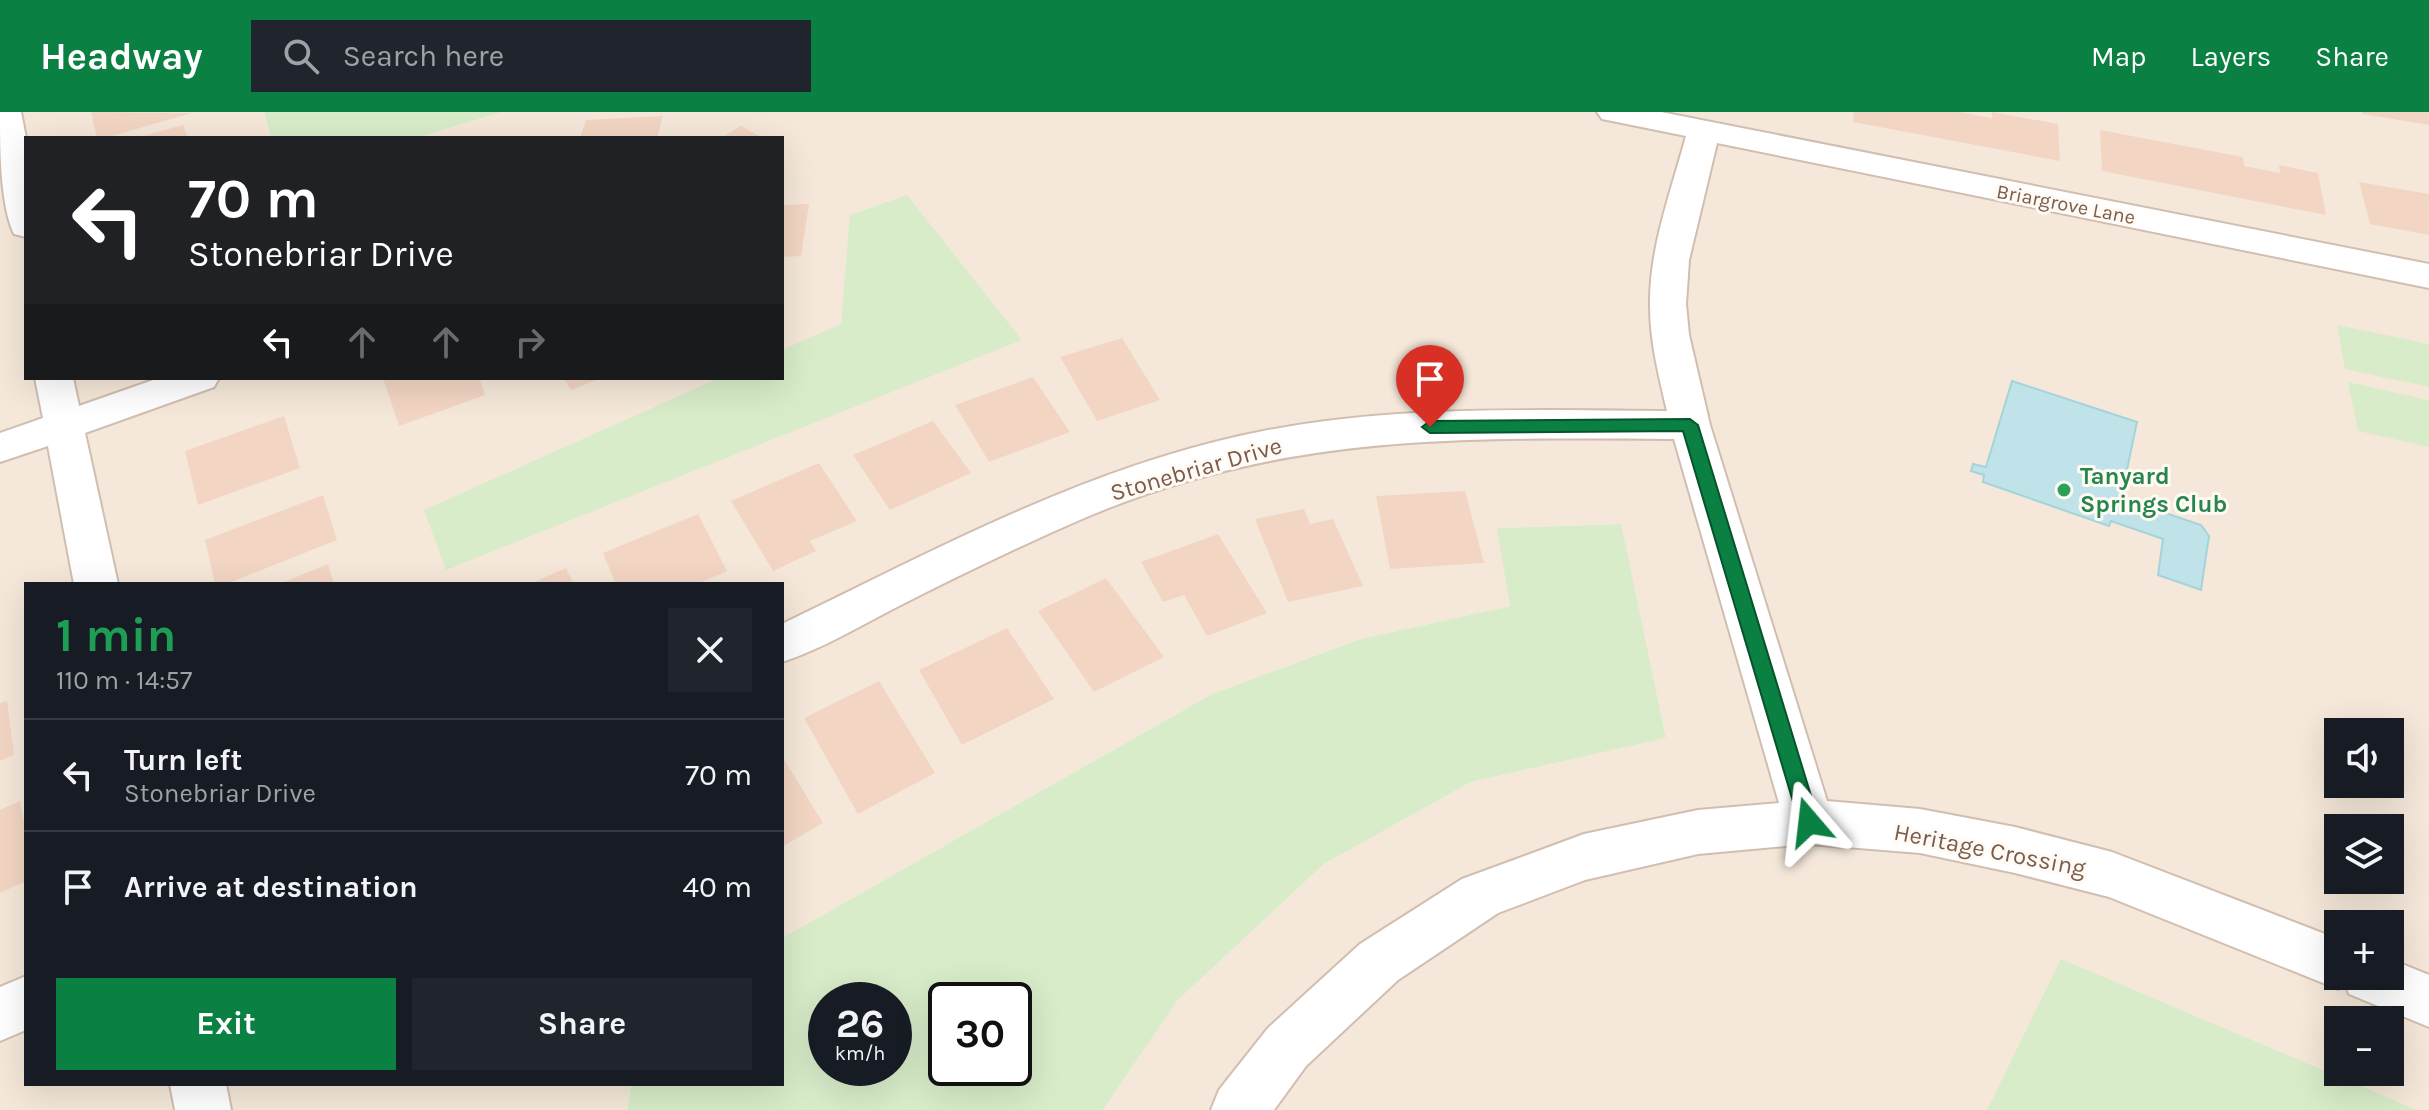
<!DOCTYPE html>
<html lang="en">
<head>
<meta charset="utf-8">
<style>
  body { margin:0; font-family:Karla,sans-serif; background:#20242c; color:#f1f3f6; height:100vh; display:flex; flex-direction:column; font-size:30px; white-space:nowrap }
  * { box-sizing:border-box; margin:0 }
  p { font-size:26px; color:#9ea1a6 }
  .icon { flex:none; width:44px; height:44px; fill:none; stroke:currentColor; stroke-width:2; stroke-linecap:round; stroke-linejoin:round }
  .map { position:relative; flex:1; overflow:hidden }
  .sheet { position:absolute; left:24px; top:470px; width:760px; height:504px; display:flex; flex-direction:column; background:#171b24; border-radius:0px; box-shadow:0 8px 32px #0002 }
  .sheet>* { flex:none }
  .hud { position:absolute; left:24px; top:24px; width:760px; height:244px; border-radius:0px; box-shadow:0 8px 32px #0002; background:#202124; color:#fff; overflow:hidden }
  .controls { position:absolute; left:2324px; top:606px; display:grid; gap:16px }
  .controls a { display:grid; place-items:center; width:80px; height:80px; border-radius:0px; background:#171b24; box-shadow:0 8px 32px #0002; font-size:40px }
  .speed { position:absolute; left:808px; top:870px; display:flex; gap:16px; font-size:40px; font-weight:700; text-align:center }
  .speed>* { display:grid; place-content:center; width:104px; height:104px; border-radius:50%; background:#171b24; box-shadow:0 8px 32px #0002; line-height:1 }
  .speed small { font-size:20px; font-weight:400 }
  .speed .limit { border:4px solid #111; border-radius:12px; background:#fff; color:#111 }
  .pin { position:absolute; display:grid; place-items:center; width:68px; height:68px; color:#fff; margin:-82px -34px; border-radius:50% 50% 50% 0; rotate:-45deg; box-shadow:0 0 8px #0007 }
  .pin .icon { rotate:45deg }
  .me { position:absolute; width:88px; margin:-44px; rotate:343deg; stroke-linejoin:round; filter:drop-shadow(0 0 6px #0008) }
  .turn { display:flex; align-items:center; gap:28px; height:168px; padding:0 32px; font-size:36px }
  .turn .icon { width:104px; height:104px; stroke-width:2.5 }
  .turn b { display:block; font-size:56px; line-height:68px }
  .lanes { display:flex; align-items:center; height:76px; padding:0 32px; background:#0003; justify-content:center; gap:40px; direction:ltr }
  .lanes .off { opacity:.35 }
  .round { display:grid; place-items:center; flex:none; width:84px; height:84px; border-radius:0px; background:#20242c }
  .headline { display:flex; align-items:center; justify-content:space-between; height:136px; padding:0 32px }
  h1 { font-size:48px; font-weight:700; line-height:60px; color:#1e9e55 }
  .cta { display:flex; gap:16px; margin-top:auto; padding:16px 32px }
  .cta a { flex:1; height:92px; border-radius:0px; background:#0b8043; color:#fff; font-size:32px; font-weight:700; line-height:92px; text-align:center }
  .cta a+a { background:#20242c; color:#f1f3f6 }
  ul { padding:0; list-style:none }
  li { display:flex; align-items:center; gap:24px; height:112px; padding:0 32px; border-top:2px solid #363941 }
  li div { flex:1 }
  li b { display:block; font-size:30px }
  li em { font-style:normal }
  header { display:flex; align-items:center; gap:48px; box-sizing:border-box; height:112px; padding:0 40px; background:#0b8043; color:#fff }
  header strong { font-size:38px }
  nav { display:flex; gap:44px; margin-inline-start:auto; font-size:28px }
  .search { width:560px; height:72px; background:#20242c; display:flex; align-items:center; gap:20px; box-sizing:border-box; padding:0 28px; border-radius:0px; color:#9ea1a6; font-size:30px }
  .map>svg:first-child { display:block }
  .residential { fill:#f5e8da; fill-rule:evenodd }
  .green { fill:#d8ecc9; fill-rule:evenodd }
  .water { fill:#bfe3e8; stroke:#a5d3da; stroke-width:2 }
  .building { fill:#f3d5c3 }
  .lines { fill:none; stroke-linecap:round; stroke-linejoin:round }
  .minor-casing { stroke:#d1beb0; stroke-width:4 }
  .minor { fill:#fff; fill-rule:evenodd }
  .route { fill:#0b8043; stroke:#07532c; stroke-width:2 }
  .leisure-dot { fill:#2e9e5b; stroke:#fffaf3; stroke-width:3 }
  .labels { text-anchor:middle; stroke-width:6; stroke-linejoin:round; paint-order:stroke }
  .far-street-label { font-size:20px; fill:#7a5c4d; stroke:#fffaf3 }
  .street-label { font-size:24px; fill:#7a5c4d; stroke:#fffaf3 }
  .leisure-label { font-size:24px; font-weight:bold; fill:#27864d; stroke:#fffaf3; text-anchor:start }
</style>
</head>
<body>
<header>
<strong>Headway</strong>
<div class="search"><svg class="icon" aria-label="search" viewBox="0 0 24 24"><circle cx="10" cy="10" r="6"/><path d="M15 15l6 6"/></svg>Search here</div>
<nav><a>Map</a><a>Layers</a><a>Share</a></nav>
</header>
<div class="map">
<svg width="2429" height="998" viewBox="0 0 2429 998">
  <rect width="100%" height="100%" fill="#fdf6ec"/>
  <path class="residential" d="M0 0H264L271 26H26V266H782V26H416L502 0H2429V998H1103L1177 889 1324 752 1471 670 1666 626 1620 412 1498 416 1510 494 1361 527 1212 582 782 826V472H26V972H631L627 998H0ZM2338 620H2390V672H2338ZM2338 716H2390V768H2338ZM2338 812H2390V864H2338ZM2338 908H2390V960H2338Z"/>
  <path class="green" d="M264 0H502L416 26H271Z
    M907 83 1022 228 446 458 424 398 719 266H782V238L841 212 850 103Z
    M2337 213 2429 232V275L2345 257Z
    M2348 270 2429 288V335L2358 319Z
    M1621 412 1666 626 1471 670 1324 752 1177 889 1103 998H627L631 972H782V826L1212 582 1361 527 1510 494 1497 416ZM894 888V956H826V888ZM946 888H1014V956H946Z
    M2061 847 2417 998H1987Z"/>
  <path class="water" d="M2012 269 2137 310 2121 386 2201 413 2209 424 2201 478 2158 463 2163 427 2111 409 2109 414 1983 370 1984 363 1971 359 1973 352 1986 355Z"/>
  <path class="building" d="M1854 0H1959L1992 6V0L2058 12 2060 49 1853 10Z
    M2362 0H2429V13L2362 2Z
    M91 1 94 0 192 1 105 26H97Z
    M663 4 657 26H580L586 8Z
    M183 13 188 26H140V25Z
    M741 14 763 26H721Z
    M2100 18 2243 45 2244 54 2280 61 2279 53 2318 61 2326 103 2102 59Z
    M2359 70 2429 82V123L2370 112Z
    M809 92 801 144 782 145V93Z
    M1122 226 1160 288 1097 309 1060 245Z
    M1033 265 1070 320 989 350 955 293Z
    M383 266H479L485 283 399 314Z
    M564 266H601L571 278Z
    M284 304 300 356 198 393 185 339Z
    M933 309 971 361 890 398 853 343Z
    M819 351 857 409 810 429 816 439 773 459 731 389Z
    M1465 379 1484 451 1390 457 1376 384Z
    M323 383 337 428 226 472H215L205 428Z
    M1304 397 1310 412 1333 407 1363 474 1288 490 1255 407Z
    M698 402 727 459 697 472H616L603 441Z
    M1218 422 1267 501 1207 524 1184 483 1163 490 1141 450Z
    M328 452 334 472H279Z
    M566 456 574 472H530Z
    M1106 466 1164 545 1094 580 1038 499Z
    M1007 516 1054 587 962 633 919 558Z
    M879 569 935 661 858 702 804 606Z
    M7 589 14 643 0 649V591Z
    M782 644 823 711 782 735Z
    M20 689 26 721V769L0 781V698Z"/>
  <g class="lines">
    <g class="minor-casing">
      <path id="minor" d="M0 0H21L26 26V125L14 122C0 93 0 34 0 0Z
        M1597 0H1661L2429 152V176L1717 31 1689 148 1686 192 1689 223 1710 313 1827 689 1920 697 2015 715 2112 740 2338 827V864H2390V847L2429 863V915L2349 882 2346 874 2338 877 2109 785 2015 761 1920 741 1809 732 1698 742 1585 768 1498 801 1398 868 1306 954 1274 998H1211L1219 978 1268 916 1360 832 1462 767 1584 722 1698 698 1779 691 1674 327C1464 326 1288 320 1089 404 1024 432 960 463 897 495 860 514 822 537 782 550V512C937 437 1093 352 1263 319 1396 293 1532 298 1667 299 1659 265 1650 230 1650 194 1649 136 1671 80 1686 24L1602 7Z
        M35 266H73L79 294 159 266H219L214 275 85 321 118 472H74L48 334 0 350V321L43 306Z
        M26 864V918L0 929V875Z
        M170 972H226L231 998H175Z"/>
    </g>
    <use href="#minor" class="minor"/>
  </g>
  <path class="route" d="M1690 307 1698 313 1819 710 1816 717 1809 719 1802 717 1799 710 1683 319 1430 321 1422 315 1430 309Z"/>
  <circle class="leisure-dot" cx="2064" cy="378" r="8"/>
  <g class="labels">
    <g class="far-street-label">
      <text transform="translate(2066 92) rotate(11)" y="7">Briargrove Lane</text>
    </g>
    <g class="street-label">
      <text transform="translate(1196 357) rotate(-16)" y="8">Stonebriar Drive</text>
      <text transform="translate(1990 738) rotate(11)" y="8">Heritage Crossing</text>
    </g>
    <g class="leisure-label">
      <text x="2080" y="372">Tanyard<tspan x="2080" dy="28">Springs Club</tspan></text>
    </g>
  </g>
</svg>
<div class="controls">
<a><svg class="icon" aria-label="sound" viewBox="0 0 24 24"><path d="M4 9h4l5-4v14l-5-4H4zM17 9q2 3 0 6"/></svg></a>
<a><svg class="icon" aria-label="layers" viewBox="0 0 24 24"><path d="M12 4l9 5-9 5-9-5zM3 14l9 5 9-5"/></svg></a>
<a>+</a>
<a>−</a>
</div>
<div class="speed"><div>26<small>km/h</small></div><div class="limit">30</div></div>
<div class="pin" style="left:1430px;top:315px;background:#d93025"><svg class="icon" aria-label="arrive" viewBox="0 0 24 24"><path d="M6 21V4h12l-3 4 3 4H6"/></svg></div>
<svg class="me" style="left:1809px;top:710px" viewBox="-20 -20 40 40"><path d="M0-17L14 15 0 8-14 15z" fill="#0b8043" stroke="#fff" stroke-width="4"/></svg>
<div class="hud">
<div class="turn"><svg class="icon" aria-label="left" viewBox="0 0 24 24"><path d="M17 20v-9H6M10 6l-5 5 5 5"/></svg><div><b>70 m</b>Stonebriar Drive</div></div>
<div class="lanes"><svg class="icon" aria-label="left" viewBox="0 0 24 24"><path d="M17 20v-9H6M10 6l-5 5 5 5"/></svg><svg class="icon off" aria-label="ahead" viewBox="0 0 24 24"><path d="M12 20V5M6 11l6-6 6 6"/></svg><svg class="icon off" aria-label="ahead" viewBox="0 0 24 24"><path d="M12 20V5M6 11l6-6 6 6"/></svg><svg class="icon off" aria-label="right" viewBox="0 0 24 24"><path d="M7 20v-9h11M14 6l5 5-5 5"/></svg></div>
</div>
<section class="sheet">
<div class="headline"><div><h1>1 min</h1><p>110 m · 14:57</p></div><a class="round"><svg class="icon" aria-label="close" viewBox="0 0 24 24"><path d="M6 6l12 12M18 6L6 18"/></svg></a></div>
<ul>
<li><svg class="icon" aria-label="left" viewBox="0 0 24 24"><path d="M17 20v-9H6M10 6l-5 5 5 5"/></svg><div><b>Turn left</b><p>Stonebriar Drive</p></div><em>70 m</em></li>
<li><svg class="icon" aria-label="arrive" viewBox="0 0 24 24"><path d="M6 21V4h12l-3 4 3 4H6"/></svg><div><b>Arrive at destination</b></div><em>40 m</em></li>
</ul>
<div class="cta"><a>Exit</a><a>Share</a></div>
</section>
</div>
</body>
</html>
